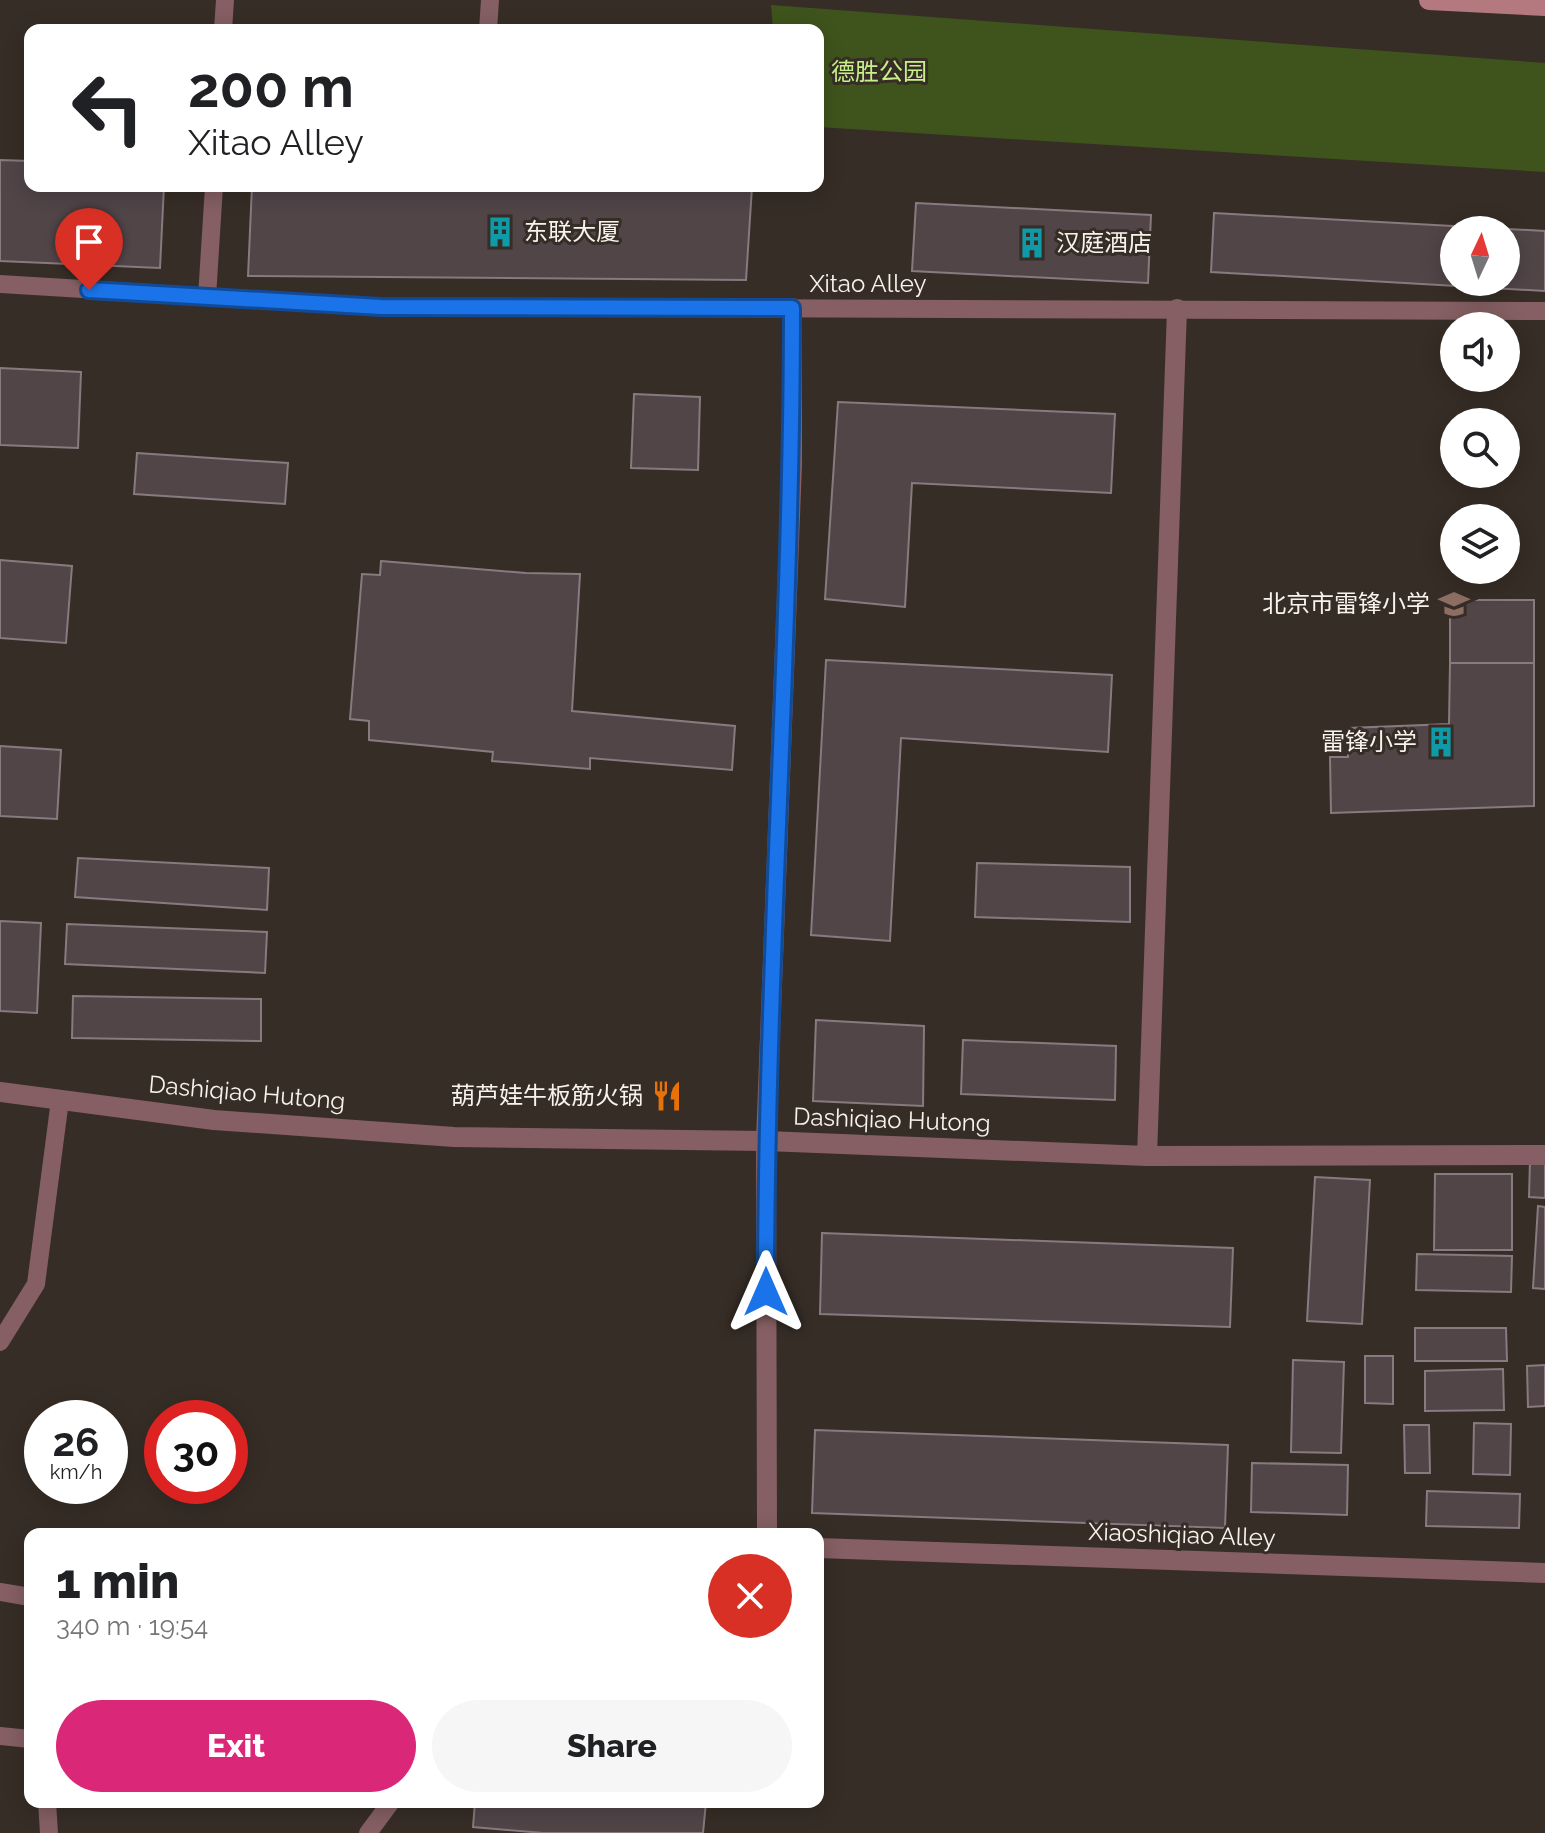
<!DOCTYPE html>
<html lang="en">
<head>
<meta charset="utf-8">
<style>
  body { margin:0; font-family:Raleway,"Noto Sans SC",sans-serif; background:#f6f6f6; color:#202124; height:100vh; display:flex; flex-direction:column; font-size:30px; white-space:nowrap }
  * { box-sizing:border-box; margin:0 }
  p { font-size:26px; color:#757577 }
  .icon { flex:none; width:44px; height:44px; fill:none; stroke:currentColor; stroke-width:2; stroke-linecap:round; stroke-linejoin:round }
  .map { position:relative; flex:1; overflow:hidden }
  .drawer { position:absolute; left:24px; top:1528px; width:800px; height:280px; display:flex; flex-direction:column; background:#fff; border-radius:16px; box-shadow:0 4px 20px #0003 }
  .drawer>* { flex:none }
  .top-card { position:absolute; left:24px; top:24px; width:800px; height:168px; border-radius:16px; box-shadow:0 4px 20px #0003; background:#fff; color:#202124; overflow:hidden }
  .needle { width:52px; rotate:4deg }
  .tools { position:absolute; left:1440px; top:216px; display:grid; gap:16px }
  .tools a { display:grid; place-items:center; width:80px; height:80px; border-radius:50%; background:#fff; box-shadow:0 4px 20px #0003; font-size:40px }
  .speed { position:absolute; left:24px; top:1400px; display:flex; gap:16px; font-size:40px; font-weight:700; text-align:center }
  .speed>* { display:grid; place-content:center; width:104px; height:104px; border-radius:50%; background:#fff; box-shadow:0 4px 20px #0003; line-height:1 }
  .speed small { font-size:20px; font-weight:400 }
  .speed .limit { border:12px solid #d22; background:#fff; color:#111 }
  .pin { position:absolute; display:grid; place-items:center; width:68px; height:68px; color:#fff; margin:-82px -34px; border-radius:50% 50% 50% 0; rotate:-45deg; box-shadow:0 0 8px #0007 }
  .pin .icon { rotate:45deg }
  .me { position:absolute; width:88px; margin:-44px; rotate:0deg; stroke-linejoin:round; filter:drop-shadow(0 0 6px #0008) }
  .turn { display:flex; align-items:center; gap:28px; height:168px; padding:0 32px; font-size:36px }
  .turn .icon { width:104px; height:104px; stroke-width:2.5 }
  .turn b { display:block; font-size:56px; line-height:68px }
  .round { display:grid; place-items:center; flex:none; width:84px; height:84px; border-radius:42px; background:#f6f6f6 }
  .overview { display:flex; align-items:center; justify-content:space-between; height:136px; padding:0 32px }
  h1 { font-size:48px; font-weight:800; line-height:60px }
  .cta { display:flex; gap:16px; margin-top:auto; padding:16px 32px }
  .cta a { flex:1; height:92px; border-radius:48px; background:#db2777; color:#fff; font-size:32px; font-weight:800; line-height:92px; text-align:center }
  .cta a+a { background:#f6f6f6; color:#202124 }
  .map>svg:first-child { display:block }
  .green { fill:#3f541c }
  .building { fill:#514548; stroke:#887a7e; stroke-width:2; fill-rule:evenodd }
  .lines { fill:none; stroke-linecap:round; stroke-linejoin:round }
  .lane { stroke:#855f63; stroke-width:18 }
  .street { stroke:#855f63; stroke-width:20 }
  .secondary { stroke:#b4797f; stroke-width:20 }
  .route-casing { stroke:#114b97; stroke-width:20 }
  .route { stroke:#1a73e8; stroke-width:14 }
  .labels { text-anchor:middle; stroke-width:6; stroke-linejoin:round; paint-order:stroke }
  .park-label { font-size:24px; fill:#c6f188; stroke:#362d26 }
  .poi-label { font-size:24px; fill:#f8f2ed; stroke:#362d26; text-anchor:end }
  .street-label { font-size:24px; fill:#f8f2ed; stroke:#362d26 }
</style>
</head>
<body>
<div class="map">
<svg width="1545" height="1833" viewBox="0 0 1545 1833">
  <rect width="100%" height="100%" fill="#362d26"/>
  <path class="green" d="M771 5 1545 63V172L818 127V30H773Z"/>
  <path class="building" d="M0 160 30 161V186H164L160 268 0 261Z
    M252 186 752 187 746 280 248 276Z
    M916 203 1151 215 1148 283 912 271Z
    M1214 213 1545 231V291L1211 272ZM1454 230H1506V282H1454Z
    M0 368 81 372 78 448 0 445Z
    M634 394 700 397 698 470 631 468Z
    M838 402 1115 414 1111 493 912 483 905 607 825 599Z
    M137 453 288 463 285 504 134 494Z
    M0 560 72 566 66 643 0 638Z
    M381 561 526 573 580 574 572 711 735 726 732 770 590 758V769L492 761 493 752 369 740V721L350 719 362 574 380 575Z
    M1450 600H1534V663H1450Z
    M826 660 1112 675 1108 752 901 738 890 941 811 935Z
    M1450 663H1534V806L1331 813 1330 757H1348V728L1449 724Z
    M0 746 61 750 57 819 0 816Z
    M78 858 269 868 267 910 75 897Z
    M977 863 1130 867V922L975 917Z
    M0 921 41 923 37 1013 0 1011Z
    M67 924 267 932 265 973 65 964Z
    M73 996 261 999V1041L72 1038Z
    M816 1020 924 1026 923 1106 813 1101Z
    M963 1040 1116 1046 1115 1100 961 1094Z
    M1530 1160 1545 1161V1198L1529 1197Z
    M1435 1174H1512V1250H1434Z
    M1315 1177 1370 1180 1362 1324 1307 1321Z
    M1538 1206 1545 1207V1289L1533 1288Z
    M822 1233 1233 1248 1230 1327 820 1314Z
    M1417 1254 1512 1256 1511 1292 1416 1290Z
    M1415 1328H1506L1507 1361H1415Z
    M1365 1356H1393V1404L1365 1403Z
    M1293 1360 1344 1362 1341 1453 1291 1452Z
    M1545 1365V1406L1528 1407 1527 1366Z
    M1503 1369 1504 1410 1425 1411V1371Z
    M1474 1423 1511 1424 1510 1475 1473 1474Z
    M1404 1425H1429L1430 1473H1405Z
    M815 1430 1228 1445 1225 1528 812 1513Z
    M1252 1463 1348 1465 1347 1515 1251 1512Z
    M1427 1491 1520 1494 1519 1528 1426 1526Z
    M475 1802H706L703 1833H543L473 1827Z"/>
  <g class="lines">
    <path class="lane" d="M223 30 225 0
      M488 30 490 0
      M0 284 381 307 1545 311
      M207 297 214 186
      M0 1342 36 1284 60 1100
      M0 1592 30 1597
      M0 1736 30 1739
      M47 1802 49 1833
      M368 1833 391 1802"/>
    <path class="street" d="M0 1092 214 1120 454 1137 766 1141 1147 1156 1545 1155
      M1147 1156 1177 309
      M767 1534 766 1141 792 464V308
      M818 1548 1545 1573"/>
    <path class="secondary" d="M1429 0 1545 6"/>
  </g>
  <g class="lines">
    <g class="route-casing">
      <path id="route" d="M89 290 381 307 792 308C792 636 766 964 766 1292"/>
    </g>
    <use href="#route" class="route"/>
  </g>
  <defs>
    <g id="building-bare" transform="scale(2.4)"><path d="M-4-6H4V6H1V3H-1V6H-4ZM-2.5-4.3h1.7v1.8h-1.7ZM.8-4.3h1.7v1.8H.8ZM-2.5-1h1.7V.8h-1.7ZM.8-1h1.7V.8H.8Z" fill="#0f9aa8" stroke="#362d26" stroke-width="2.5" paint-order="stroke"/></g>
    <g id="school-bare" transform="scale(2.4)"><path d="M0-5L7-2L0 1L-7-2ZM-4 1L0 2.5L4 1V4Q0 6-4 4Z" fill="#8d6e63" stroke="#362d26" stroke-width="2.5" paint-order="stroke"/></g>
    <g id="restaurant-bare" transform="scale(2.4)"><path d="M-5-6h1v4h1v-4h1v4h1v-4h1v5L-1.5 .5V6h-2V.5L-5-1ZM5-6V6H3V1.5H1.5Q1.5-4 5-6Z" fill="#e8710a" stroke="#362d26" stroke-width="2.5" paint-order="stroke"/></g>
  </defs>
  <g fill-rule="evenodd">
    <use href="#building-bare" x="500" y="232"/>
    <use href="#building-bare" x="1032" y="243"/>
    <use href="#school-bare" x="1454" y="604"/>
    <use href="#building-bare" x="1441" y="742"/>
    <use href="#restaurant-bare" x="667" y="1096"/>
  </g>
  <g class="labels">
    <g class="park-label">
      <text x="879" y="80">德胜公园</text>
    </g>
    <g class="poi-label">
      <text x="524" y="240" text-anchor="start">东联大厦</text>
      <text x="1056" y="251" text-anchor="start">汉庭酒店</text>
      <text x="1430" y="612">北京市雷锋小学</text>
      <text x="1417" y="750">雷锋小学</text>
      <text x="643" y="1104">葫芦娃牛板筋火锅</text>
    </g>
    <g class="street-label">
      <text x="868" y="292">Xitao Alley</text>
      <text transform="translate(247 1093) rotate(5)" y="8">Dashiqiao Hutong</text>
      <text transform="translate(892 1120) rotate(2)" y="8">Dashiqiao Hutong</text>
      <text transform="translate(1182 1535) rotate(2)" y="8">Xiaoshiqiao Alley</text>
    </g>
  </g>
</svg>
<div class="tools">
<a><svg class="needle" viewBox="-14 -14 28 28"><path d="M0-13l5 13h-10z" fill="#e53935"/><path d="M0 13l5-13h-10z" fill="#757577"/></svg></a>
<a><svg class="icon" aria-label="sound" viewBox="0 0 24 24"><path d="M4 9h4l5-4v14l-5-4H4zM17 9q2 3 0 6"/></svg></a>
<a><svg class="icon" aria-label="search" viewBox="0 0 24 24"><circle cx="10" cy="10" r="6"/><path d="M15 15l6 6"/></svg></a>
<a><svg class="icon" aria-label="layers" viewBox="0 0 24 24"><path d="M12 4l9 5-9 5-9-5zM3 14l9 5 9-5"/></svg></a>
</div>
<div class="speed"><div>26<small>km/h</small></div><div class="limit">30</div></div>
<div class="pin" style="left:89px;top:290px;background:#d93025"><svg class="icon" aria-label="arrive" viewBox="0 0 24 24"><path d="M6 21V4h12l-3 4 3 4H6"/></svg></div>
<svg class="me" style="left:766px;top:1292px" viewBox="-20 -20 40 40"><path d="M0-17L14 15 0 8-14 15z" fill="#1a73e8" stroke="#fff" stroke-width="4"/></svg>
<div class="top-card">
<div class="turn"><svg class="icon" aria-label="left" viewBox="0 0 24 24"><path d="M17 20v-9H6M10 6l-5 5 5 5"/></svg><div><b>200 m</b>Xitao Alley</div></div>
</div>
<section class="drawer">
<div class="overview"><div><h1>1 min</h1><p>340 m · 19:54</p></div><a class="round" style="background:#d93025;color:#fff"><svg class="icon" aria-label="close" viewBox="0 0 24 24"><path d="M6 6l12 12M18 6L6 18"/></svg></a></div>
<div class="cta"><a>Exit</a><a>Share</a></div>
</section>
</div>
</body>
</html>
